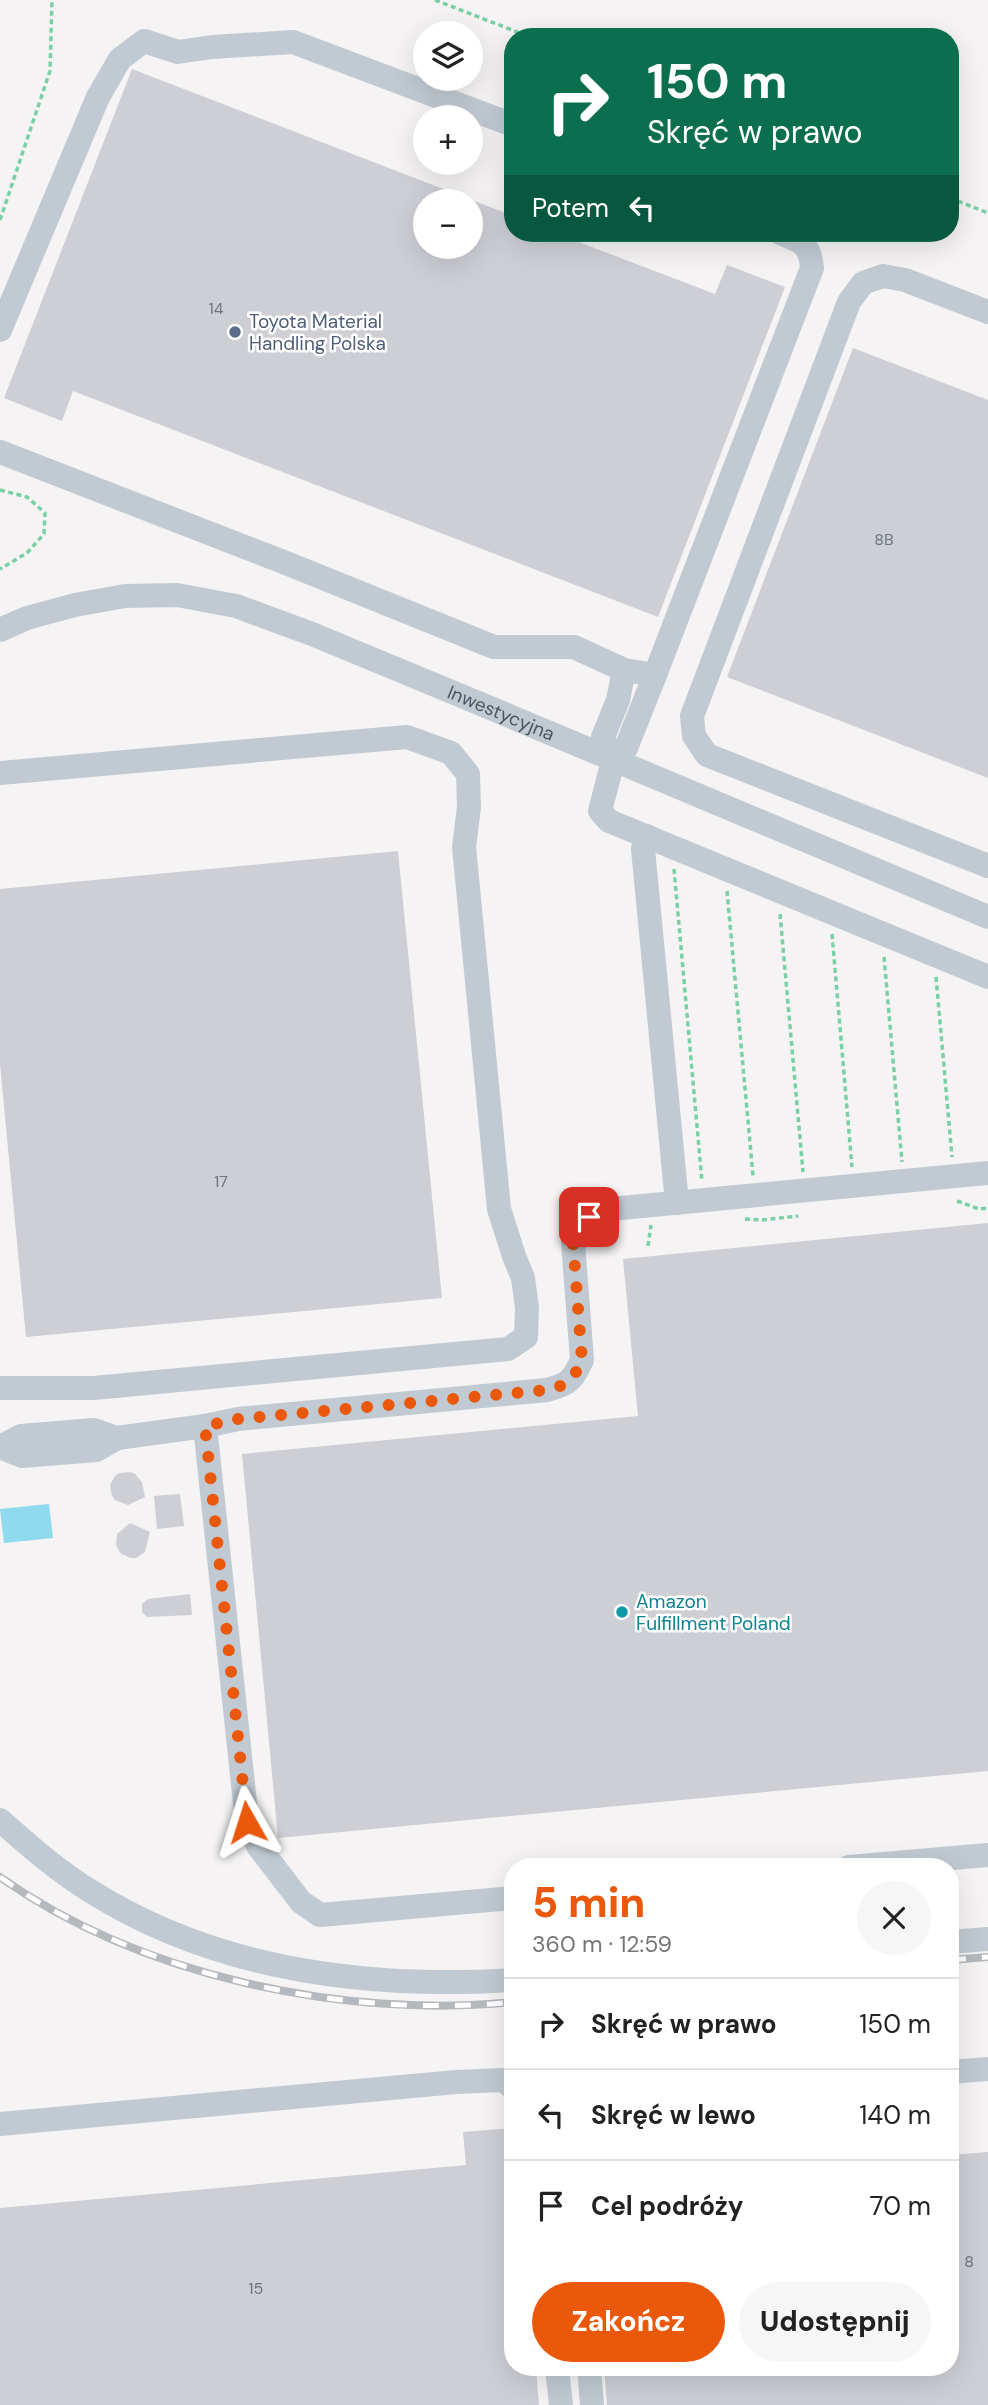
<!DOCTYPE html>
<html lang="pl">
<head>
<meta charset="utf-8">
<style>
  body { margin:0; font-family:"DM Sans",sans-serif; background:#f6f6f6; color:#222; height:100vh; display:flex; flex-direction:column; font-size:26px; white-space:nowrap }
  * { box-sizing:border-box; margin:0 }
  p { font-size:23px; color:#767676 }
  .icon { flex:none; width:38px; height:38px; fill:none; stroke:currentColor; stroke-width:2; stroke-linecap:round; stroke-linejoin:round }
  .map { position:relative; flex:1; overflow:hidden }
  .details { position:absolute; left:504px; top:1858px; width:455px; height:518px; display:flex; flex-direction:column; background:#fff; border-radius:28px; box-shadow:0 7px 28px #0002 }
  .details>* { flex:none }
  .top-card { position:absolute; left:504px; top:28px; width:455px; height:214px; border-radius:28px; box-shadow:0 7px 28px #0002; background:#0b6e4f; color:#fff; overflow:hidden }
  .controls { position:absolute; left:413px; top:21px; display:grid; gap:14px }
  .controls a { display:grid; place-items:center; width:70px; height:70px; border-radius:50%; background:#fff; box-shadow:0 7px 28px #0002; font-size:35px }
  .pin { position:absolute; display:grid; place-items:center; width:60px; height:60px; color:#fff; margin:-30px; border-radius:14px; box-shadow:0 4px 10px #0006 }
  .me { position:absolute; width:77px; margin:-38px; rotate:354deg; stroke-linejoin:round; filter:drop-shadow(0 0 5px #0008) }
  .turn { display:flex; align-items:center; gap:24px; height:147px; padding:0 28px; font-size:32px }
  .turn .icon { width:91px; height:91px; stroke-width:2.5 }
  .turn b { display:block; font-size:49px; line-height:60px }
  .then { display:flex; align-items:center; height:66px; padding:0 28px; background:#0003; gap:14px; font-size:26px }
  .round { display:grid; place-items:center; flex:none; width:74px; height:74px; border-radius:37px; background:#f6f6f6 }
  .overview { display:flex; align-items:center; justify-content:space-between; height:119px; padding:0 28px }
  h1 { font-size:42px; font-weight:800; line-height:52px; color:#ea580c }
  .cta { display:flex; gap:14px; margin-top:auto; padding:14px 28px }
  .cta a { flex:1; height:80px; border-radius:42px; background:#ea580c; color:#fff; font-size:28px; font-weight:800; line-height:80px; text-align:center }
  .cta a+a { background:#f6f6f6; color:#222 }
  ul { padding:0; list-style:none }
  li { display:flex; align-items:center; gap:21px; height:91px; padding:0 28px; border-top:2px solid #e0e0e0 }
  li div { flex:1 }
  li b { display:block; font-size:26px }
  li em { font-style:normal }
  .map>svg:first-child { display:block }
  .water { fill:#90daee }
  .building { fill:#cdcfd5; fill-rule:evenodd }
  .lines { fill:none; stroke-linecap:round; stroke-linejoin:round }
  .path { stroke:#7ad0a6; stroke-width:3.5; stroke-dasharray:5 3.5; stroke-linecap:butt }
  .minor { stroke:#c1cad2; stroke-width:24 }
  .rail-casing { stroke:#b5b8bd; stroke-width:8 }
  .rail { stroke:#fff; stroke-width:5; stroke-dasharray:16; stroke-linecap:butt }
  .route { stroke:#ea580c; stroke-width:12; stroke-dasharray:0 21.6 }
  .service-dot { fill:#5c6f8a; stroke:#fff; stroke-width:2.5 }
  .culture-dot { fill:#0f9aa8; stroke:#fff; stroke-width:2.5 }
  .labels { text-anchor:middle; stroke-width:5; stroke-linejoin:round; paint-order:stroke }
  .number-label { font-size:16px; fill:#6b747e }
  .service-label { font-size:19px; fill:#4e5e75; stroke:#fff; text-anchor:start }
  .street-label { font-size:19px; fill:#4a5661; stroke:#fff }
  .culture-label { font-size:19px; fill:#0d838f; stroke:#fff; text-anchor:start }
</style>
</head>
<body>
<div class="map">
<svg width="988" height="2405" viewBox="0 0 988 2405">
  <rect width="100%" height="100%" fill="#f5f3f3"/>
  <path class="water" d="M49 1504 53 1538 4 1543 0 1509Z"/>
  <path class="building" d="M132 69 513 216V233H555L715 294 727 265 785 287 658 617 73 391 62 421 4 398ZM425 201H471V247H425Z
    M853 348 988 400V778L727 677Z
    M398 851 442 1298 26 1337 0 1064V889Z
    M988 1223V1771L278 1838 242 1454 638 1416 623 1259Z
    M130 1472 135 1474 142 1482 145 1497 128 1505 115 1500 112 1496 110 1485 115 1476 119 1473Z
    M180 1494 184 1526 157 1529 154 1496Z
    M130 1523 150 1532 145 1552 136 1558H131L121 1554 116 1545 117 1534Z
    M190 1594 192 1615 147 1617 142 1612V1604L148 1599Z
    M513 2128V2368H536L539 2405H0V2208L466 2165 463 2132Z
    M988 2152V2405H607L604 2368H950V2155Z"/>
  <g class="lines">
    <path class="path" d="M435 0 530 37
      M950 198 988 213
      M0 220 50 71 52 0
      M0 490 27 497 45 513 44 534 27 553 0 569
      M674 869 702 1182
      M727 891 753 1176
      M780 914 803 1172
      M832 934 852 1167
      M884 957 902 1162
      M936 977 952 1157
      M957 1201 979 1209 988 1208
      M745 1219 762 1220 798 1216
      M648 1246 651 1225"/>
    <g class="minor">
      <path d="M988 312 905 280 883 276 863 283 849 302 692 716 694 736 707 755 988 866"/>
      <path d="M0 330 98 97 120 59 144 41 178 52 212 47 293 42 513 125"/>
      <path d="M0 452 281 561 494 647H574L624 670 655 675 812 268C810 243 801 242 780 233"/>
      <path id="s1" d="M0 630 27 618 75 605 125 596 177 595 236 606 312 634 488 707 988 917"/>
      <path d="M655 675 626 748 613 761 600 811 609 821 988 977"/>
      <path d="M613 761 603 737 618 700 624 670"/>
      <path d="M0 773 407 737 451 753 468 774 469 807 464 847 499 1209 514 1256 523 1278 527 1308 526 1337 508 1349 94 1388H0"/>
      <path d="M647 836 643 849 677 1203"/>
      <path d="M205 1426 247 1822 258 1846 301 1902 320 1915 513 1898"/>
      <path d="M0 1447 22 1456 96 1450 117 1438 205 1426 238 1419 547 1390C569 1384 573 1380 582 1360L573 1243 580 1228 600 1210 988 1173"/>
      <path d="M0 1447 21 1436 94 1430 117 1438"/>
      <path d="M0 1820C29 1846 59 1872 92 1892 218 1971 367 1989 513 1980"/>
      <path d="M849 1867 988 1855"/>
      <path d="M950 1942 988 1939"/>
      <path d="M950 2072 988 2069"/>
      <path d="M0 2124 456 2082 503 2080 513 2088"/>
      <path d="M557 2368 561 2405"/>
      <path d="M589 2368 592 2405"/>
    </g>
    <g class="rail-casing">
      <path id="rail" d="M0 1877C140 1976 344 2019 513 2002
        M950 1960 988 1957"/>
    </g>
    <use href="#rail" class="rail"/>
  </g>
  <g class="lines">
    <path class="route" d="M247 1822 205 1426 238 1419 548 1390C569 1384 573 1380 582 1360L573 1243 580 1227 589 1217"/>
  </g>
  <circle class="service-dot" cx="235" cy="332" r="7"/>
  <circle class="culture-dot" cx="622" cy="1612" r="7"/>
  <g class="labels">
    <g class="number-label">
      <text x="216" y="314">14</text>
      <text x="884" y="545">8B</text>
      <text x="221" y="1187">17</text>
      <text x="969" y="2267">8</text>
      <text x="256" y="2294">15</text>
    </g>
    <g class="service-label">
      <text x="249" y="328">Toyota Material<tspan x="249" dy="22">Handling Polska</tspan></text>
    </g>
    <g class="street-label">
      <text dy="7" stroke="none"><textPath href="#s1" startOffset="528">Inwestycyjna</textPath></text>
    </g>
    <g class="culture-label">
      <text x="636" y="1608">Amazon<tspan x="636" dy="22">Fulfillment Poland</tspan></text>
    </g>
  </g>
</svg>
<div class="controls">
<a><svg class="icon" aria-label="layers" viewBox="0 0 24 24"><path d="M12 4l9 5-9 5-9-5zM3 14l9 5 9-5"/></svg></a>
<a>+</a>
<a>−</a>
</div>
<div class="pin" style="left:589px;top:1217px;background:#d93025"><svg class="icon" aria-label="arrive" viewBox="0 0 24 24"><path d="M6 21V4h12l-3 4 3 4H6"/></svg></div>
<svg class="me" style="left:247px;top:1822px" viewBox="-20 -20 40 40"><path d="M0-17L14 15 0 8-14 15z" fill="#ea580c" stroke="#fff" stroke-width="4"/></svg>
<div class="top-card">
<div class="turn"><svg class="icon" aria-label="right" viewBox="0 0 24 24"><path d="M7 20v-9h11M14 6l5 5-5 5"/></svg><div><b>150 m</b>Skręć w prawo</div></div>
<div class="then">Potem<svg class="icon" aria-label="left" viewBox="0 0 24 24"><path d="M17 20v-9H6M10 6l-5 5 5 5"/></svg></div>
</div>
<section class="details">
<div class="overview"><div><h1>5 min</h1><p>360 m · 12:59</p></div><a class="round"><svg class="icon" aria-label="close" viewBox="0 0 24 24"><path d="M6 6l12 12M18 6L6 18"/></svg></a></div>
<ul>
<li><svg class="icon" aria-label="right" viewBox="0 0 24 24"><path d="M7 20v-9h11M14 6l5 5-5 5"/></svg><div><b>Skręć w prawo</b></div><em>150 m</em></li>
<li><svg class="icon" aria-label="left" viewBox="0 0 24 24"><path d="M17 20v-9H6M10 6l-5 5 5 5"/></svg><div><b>Skręć w lewo</b></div><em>140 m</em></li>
<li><svg class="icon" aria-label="arrive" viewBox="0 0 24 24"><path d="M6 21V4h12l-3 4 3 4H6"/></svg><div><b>Cel podróży</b></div><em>70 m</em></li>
</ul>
<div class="cta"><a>Zakończ</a><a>Udostępnij</a></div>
</section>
</div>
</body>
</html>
